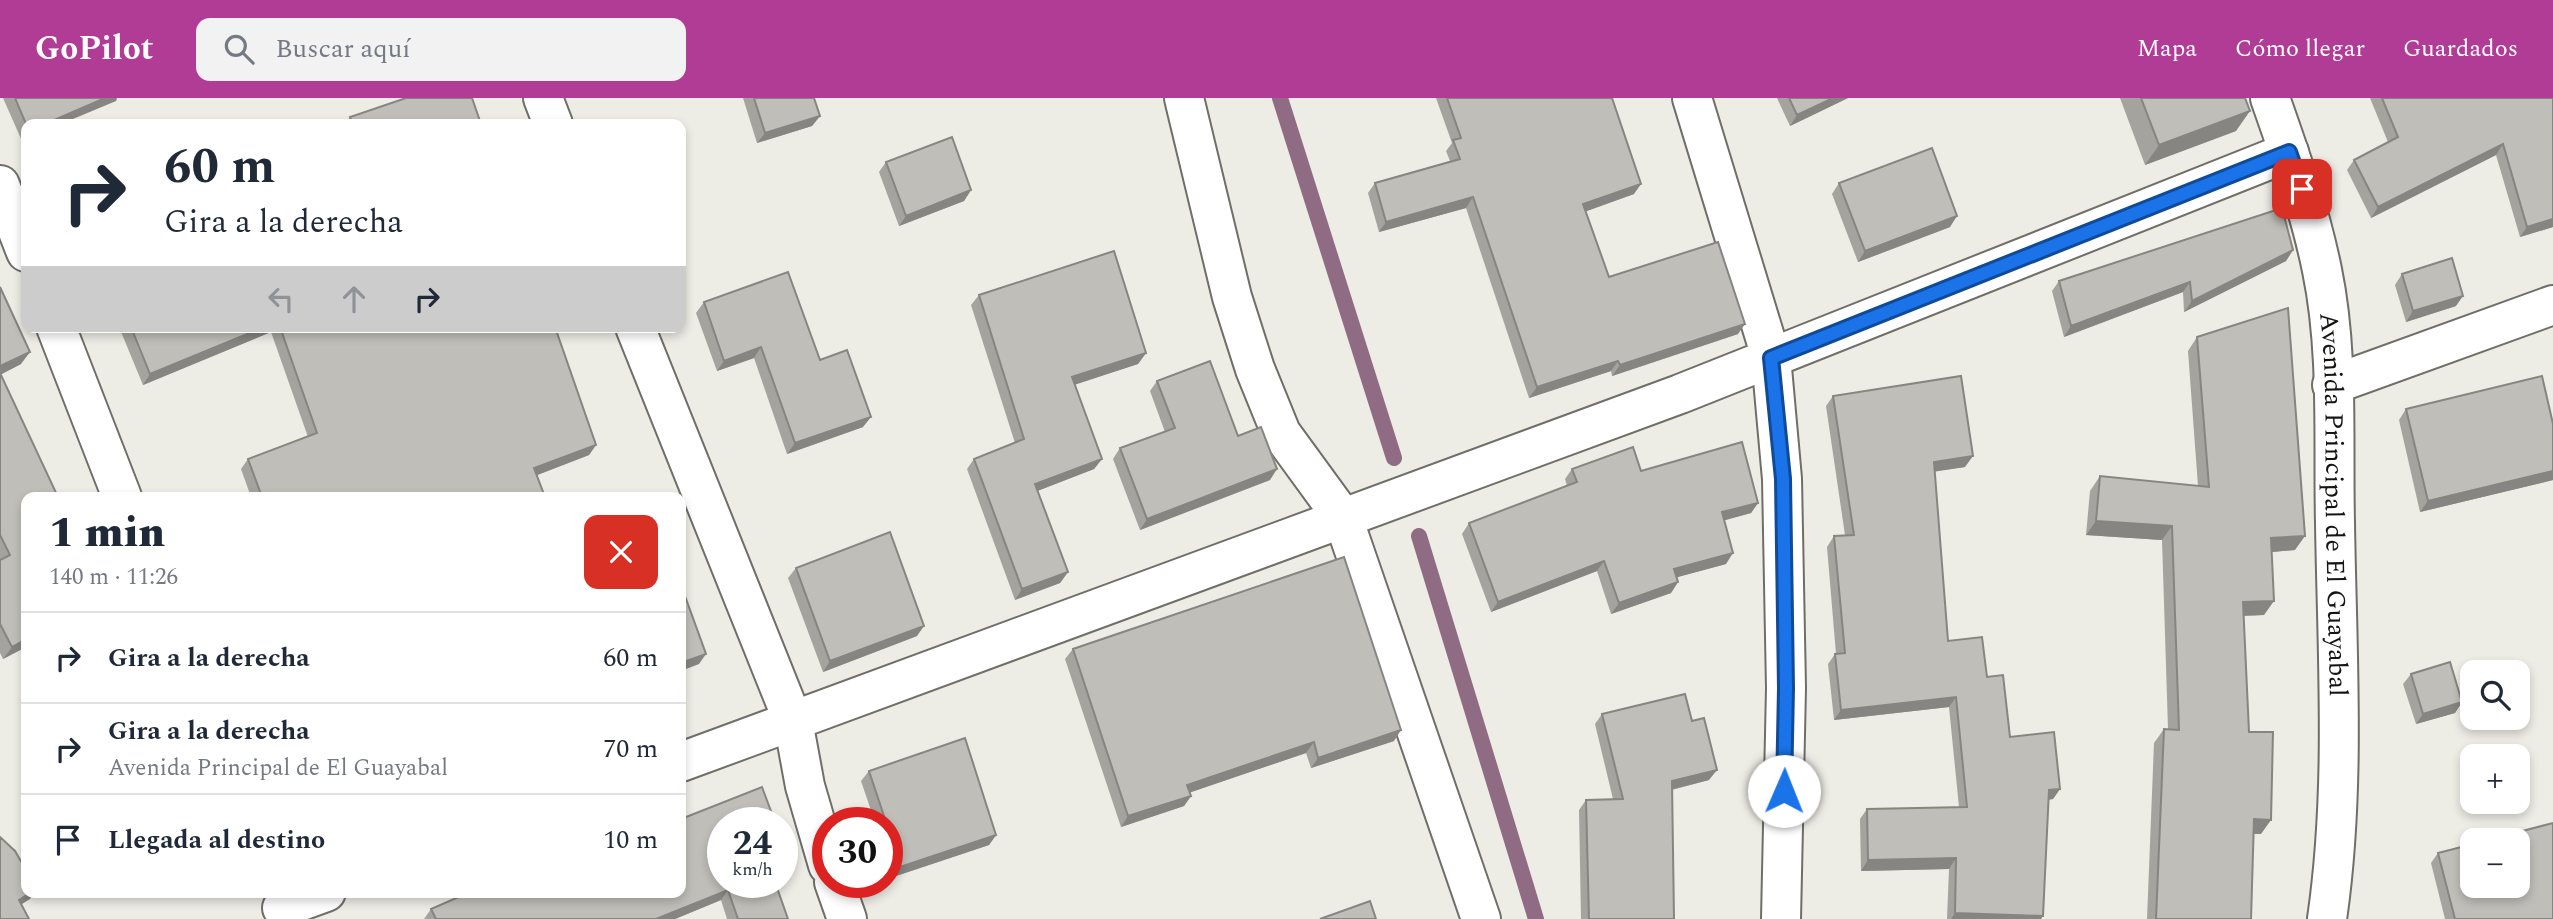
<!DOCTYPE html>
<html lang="es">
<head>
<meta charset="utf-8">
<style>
  body { margin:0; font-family:Spectral,serif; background:#f2f2f3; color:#1f2937; height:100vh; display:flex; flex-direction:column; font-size:26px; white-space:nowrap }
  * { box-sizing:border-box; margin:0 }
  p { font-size:23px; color:#747a83 }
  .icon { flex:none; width:38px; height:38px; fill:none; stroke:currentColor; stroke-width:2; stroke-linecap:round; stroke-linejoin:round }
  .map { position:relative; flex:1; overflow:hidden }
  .side { position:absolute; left:21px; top:394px; width:665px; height:406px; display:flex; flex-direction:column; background:#fff; border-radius:14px; box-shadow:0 4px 10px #0003 }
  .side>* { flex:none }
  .banner { position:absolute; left:21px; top:21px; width:665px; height:214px; border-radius:14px; box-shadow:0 4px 10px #0003; background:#fff; color:#1f2937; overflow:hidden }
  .buttons { position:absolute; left:2460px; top:562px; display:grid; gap:14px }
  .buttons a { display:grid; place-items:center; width:70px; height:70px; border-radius:14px; background:#fff; box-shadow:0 4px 10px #0003; font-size:35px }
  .speed { position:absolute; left:707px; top:709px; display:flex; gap:14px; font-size:35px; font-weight:700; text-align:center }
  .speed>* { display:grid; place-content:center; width:91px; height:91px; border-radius:50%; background:#fff; box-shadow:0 4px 10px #0003; line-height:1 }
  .speed small { font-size:18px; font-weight:400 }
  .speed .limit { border:10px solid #d22; background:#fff; color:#111 }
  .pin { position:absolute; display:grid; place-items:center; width:60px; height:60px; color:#fff; margin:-30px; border-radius:14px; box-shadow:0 4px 10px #0006 }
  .me { position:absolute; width:77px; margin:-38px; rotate:1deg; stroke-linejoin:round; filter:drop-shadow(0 0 5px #0008) }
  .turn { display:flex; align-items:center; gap:24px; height:147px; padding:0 28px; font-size:32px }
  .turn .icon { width:91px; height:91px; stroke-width:2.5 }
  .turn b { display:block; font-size:49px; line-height:60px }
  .lanes { display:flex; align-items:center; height:66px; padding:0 28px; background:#0003; justify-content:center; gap:35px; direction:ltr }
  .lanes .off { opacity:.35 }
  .round { display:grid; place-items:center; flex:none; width:74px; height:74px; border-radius:14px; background:#f2f2f3 }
  .headline { display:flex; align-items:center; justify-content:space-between; height:119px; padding:0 28px }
  h1 { font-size:42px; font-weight:800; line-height:52px }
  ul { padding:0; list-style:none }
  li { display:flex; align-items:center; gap:21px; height:91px; padding:0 28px; border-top:2px solid #e0e1e3 }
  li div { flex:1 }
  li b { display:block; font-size:26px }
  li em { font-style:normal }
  header { display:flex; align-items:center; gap:42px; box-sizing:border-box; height:98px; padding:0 35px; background:#b03c95; color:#fff }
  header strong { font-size:33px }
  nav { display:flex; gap:38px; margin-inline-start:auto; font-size:24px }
  .search { width:490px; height:63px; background:#f2f2f3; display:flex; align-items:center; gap:18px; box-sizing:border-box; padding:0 24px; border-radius:14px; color:#747a83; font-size:26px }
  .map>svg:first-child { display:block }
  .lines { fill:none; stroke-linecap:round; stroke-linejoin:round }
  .stream { stroke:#906c84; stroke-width:16 }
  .street-casing { stroke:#6f6e68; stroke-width:42 }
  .street { stroke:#fff; stroke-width:38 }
  .wall { fill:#a4a39e }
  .shaded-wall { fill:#868581 }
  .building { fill:#bfbeb8; stroke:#868581; stroke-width:2 }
  .route-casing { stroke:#114b97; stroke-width:18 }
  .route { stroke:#1a73e8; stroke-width:12 }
  .labels { text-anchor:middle; stroke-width:7; stroke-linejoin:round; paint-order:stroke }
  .street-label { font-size:26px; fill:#151412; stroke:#faf9f2 }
</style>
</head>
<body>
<header>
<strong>GoPilot</strong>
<div class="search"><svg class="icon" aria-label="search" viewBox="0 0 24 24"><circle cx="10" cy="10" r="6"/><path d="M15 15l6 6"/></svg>Buscar aquí</div>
<nav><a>Mapa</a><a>Cómo llegar</a><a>Guardados</a></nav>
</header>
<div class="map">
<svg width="2553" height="821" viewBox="0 0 2553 821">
  <rect width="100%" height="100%" fill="#edece5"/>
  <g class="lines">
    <path class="stream" d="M1280 0 1394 360
      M1419 438 1536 821"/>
    <g class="street-casing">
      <g id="street">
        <path d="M543 0 553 26"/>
        <path d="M1184 0 1232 199 1255 271 1281 335 1343 420 1481 821"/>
        <path d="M1692 0 1771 259 1782 381 1786 590 1781 821"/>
        <path id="s1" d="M2270 0C2290 57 2310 113 2322 172 2339 254 2333 342 2335 425 2337 556 2346 691 2327 821"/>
        <path d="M0 87 26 154"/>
        <path d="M56 229 122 399"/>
        <path d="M635 229 793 623 805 688 828 767"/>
        <path d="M2332 287 2553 207"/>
        <path d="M681 664 1680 296 2289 54"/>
        <path d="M834 784 847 821"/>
        <path d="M282 810 326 794"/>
      </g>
    </g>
    <use href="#street" class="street"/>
  </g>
  <path class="wall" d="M3 0H117L116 3 26 26V42L22 43Z
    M743 0H814L820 18 812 28 757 45Z
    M1436 0H1612L1634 96 1586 113 1609 179 1738 236 1612 278 1611 273 1529 300 1466 110 1379 134 1368 95 1375 85 1450 63 1446 53 1452 45Z
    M1777 0H1848L1790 28Z
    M2120 0H2245L2236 33 2145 67Z
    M2370 0H2553V129L2520 139 2496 57 2371 120 2347 72 2354 62 2388 44Z
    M350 19 481 26H345Z
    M886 64 971 92 964 103 899 128 879 74Z
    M1839 85 1950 129 1858 164 1832 96Z
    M2293 152 2286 163 2184 214 2183 194 2064 239 2052 193 2059 183Z
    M2402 176 2456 208 2406 224 2395 187Z
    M0 189 21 266 1 276 26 549 3 561 0 555Z
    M979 197 1146 255 1138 266 1075 286 1102 361 1094 371 1037 393 1068 474 1060 485 1015 502 967 371 974 361 1015 345 971 207Z
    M704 204 820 262 863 329 787 356 754 260 717 273 696 215Z
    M119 229H555L596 347 589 357 537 377 545 399H251L241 371 248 361 308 339 271 234 143 287Z
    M2197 239 2295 452 2272 454 2264 517 2243 518 2249 634 2261 736H2253L2251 821H2147L2154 645 2164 631H2168L2162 442 2086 437 2090 393 2100 378 2198 388 2188 253Z
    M1157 283 1238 338 1270 382 1140 432 1113 361 1120 350 1165 334 1150 293Z
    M1833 298 1965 369 1934 373 1948 543 1987 579 2010 639 2060 691 2053 701 2048 702 2041 821H1947L1949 771 1861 773 1860 721 1867 711 1959 709 1949 609 1834 622 1828 566 1835 556H1836L1827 449 1834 438 1845 437 1826 308Z
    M2406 311 2553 326V382L2420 414 2399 322Z
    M1572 371 1641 373 1758 405 1751 415 1724 422 1726 466 1677 479 1678 484 1671 495 1611 516 1597 473 1491 514 1462 436 1469 425 1567 388 1565 381Z
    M796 470 917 538 823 574 788 480Z
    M1073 551 1394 643 1311 670 1306 655 1190 694 1191 698 1184 708 1121 729 1065 561Z
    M2411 576 2462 604 2455 615 2416 626 2403 586Z
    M1602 616 1709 682 1672 692 1674 821H1581L1579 712 1586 702 1613 701 1595 626Z
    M869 673 996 737 989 747 893 779 887 762V724H875L861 683Z
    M723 724 788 821H727L721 802 675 821H424L431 811 681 794Z
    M2438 755 2553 821H2445L2431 765Z"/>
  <path class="shaded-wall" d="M105 0H117L116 3 61 26H45Z
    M1833 0H1848L1790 28 1797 17Z
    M2250 13 2236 33 2145 67 2159 47Z
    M820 18 812 28 757 45 765 35Z
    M2503 46 2496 57 2371 120 2378 109Z
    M1641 86 1634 96 1576 117 1583 106Z
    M971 92 964 103 899 128 906 118Z
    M1473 99 1466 110 1379 134 1386 124Z
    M1957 118 1950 129 1858 164 1865 153Z
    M2553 121V129L2520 139 2527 129Z
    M2293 152 2286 163 2184 214 2192 203Z
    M2190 184 2183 194 2064 239 2071 228Z
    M2463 198 2456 208 2406 224 2413 213Z
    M1745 226 1738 236 1612 278 1620 267Z
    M264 229H274L271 234 143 287 150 276Z
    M761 249 754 260 717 273 724 263Z
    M30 254 21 266 0 277V268Z
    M1146 255 1138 266 1065 290 1072 279Z
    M1618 263 1611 273 1529 300 1537 289Z
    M871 319 863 329 787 356 795 345Z
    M596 347 589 357 527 381 534 370Z
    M1973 358 1965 369 1926 375 1934 364Z
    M1102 361 1094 371 1027 397 1035 386Z
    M1277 371 1270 382 1140 432 1147 421Z
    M2553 373V382L2420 414 2428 403Z
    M1758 405 1751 415 1715 425 1722 414Z
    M2096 423 2172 428 2162 442 2086 437Z
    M2305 438 2295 452 2261 455 2271 440Z
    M1733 455 1726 466 1667 482 1674 471Z
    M1604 463 1597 473 1491 514 1498 504Z
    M1068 474 1060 485 1015 502 1022 491Z
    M1678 484 1671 495 1611 516 1619 505Z
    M2274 503 2264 517 2233 518 2243 504Z
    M924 528 917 538 823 574 830 563Z
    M26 541V549L3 561 12 549Z
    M706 556 699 566 681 573V565Z
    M1956 599 1949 609 1834 622 1841 612Z
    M2462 604 2455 615 2416 626 2423 616Z
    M1401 632 1394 643 1311 670 1318 660Z
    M1314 644 1306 655 1180 698 1187 687Z
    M1717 672 1709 682 1665 693 1672 683Z
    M2060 691 2053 701 2041 702 2049 692Z
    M1191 698 1184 708 1121 729 1128 718Z
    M2254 721 2271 722 2261 736 2244 735Z
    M996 737 989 747 893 779 900 769Z
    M1956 760 1949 771 1861 773 1868 762Z
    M728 792 721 802 675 821H656Z
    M31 794H35L30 801 11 813 19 802Z
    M1955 815 2043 818 2041 821H1951Z"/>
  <path class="building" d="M15 0H105L45 26H26Z
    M406 0H472L481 26H353L350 19Z
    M754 0H814L820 18 765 35Z
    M1447 0H1612L1641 86 1583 106 1609 179 1718 144 1745 226 1620 267 1618 263 1537 289 1473 99 1386 124 1375 85 1460 61 1453 42 1461 40Z
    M1789 0H1833L1797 17Z
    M2141 0H2245L2250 13 2159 47Z
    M2382 0H2553V121L2527 129 2503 46 2378 109 2354 62 2398 39Z
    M952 39 971 92 906 118 886 64Z
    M1932 50 1957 118 1865 153 1839 85Z
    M2282 110 2293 152 2192 203 2190 184 2071 228 2059 183Z
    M1114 153 1146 255 1072 279 1102 361 1035 386 1068 474 1022 491 974 361 1024 341 979 197Z
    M2452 160 2463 198 2413 213 2402 176Z
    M788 174 820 262 847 252 871 319 795 345 761 249 724 263 704 204Z
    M0 189 30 254 0 268Z
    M2288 210 2305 438 2271 440 2274 503 2243 504 2249 634H2273L2271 722 2254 721 2251 821H2156L2164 631 2179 632 2172 428 2096 423 2100 378 2209 389 2197 239Z
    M131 229H264L150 276Z
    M280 229H555L596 347 534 370 545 399H262L248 361 317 335Z
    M1210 263 1238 338 1261 329 1277 371 1147 421 1120 350 1175 330 1157 283Z
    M0 275 58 399H26V541L12 549 0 526V462L10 457 0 437Z
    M1961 278 1973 358 1934 364 1948 543 1982 539 1987 579 2003 577 2010 639 2054 634 2060 691 2049 692 2043 818 1955 815 1956 760 1868 762 1867 711 1967 709 1956 599 1841 612 1835 556 1845 555 1834 438 1854 437 1833 298Z
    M2542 278 2553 326V373L2428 403 2406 311Z
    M1742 344 1758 405 1722 414 1733 455 1674 471 1678 484 1619 505 1604 463 1498 504 1469 425 1577 384 1572 371 1633 349 1641 373Z
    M890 434 924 528 830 563 796 470Z
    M1344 459 1401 632 1318 660 1314 644 1187 687 1191 698 1128 718 1073 551Z
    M681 487 706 556 681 565Z
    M2450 564 2462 604 2423 616 2411 576Z
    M1685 596 1692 623 1704 620 1717 672 1672 683 1674 821H1589L1586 702 1623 701 1602 616Z
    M965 640 996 737 900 769 887 729V724H886L869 673Z
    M762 689 775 724H723V784H775L788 821H738L728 792 656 821H436L431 811 470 794H681V721Z
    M2553 725V821H2455L2438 755 2473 746V788H2518V742H2488Z
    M0 739 15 753 26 772V794H31L19 802 29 821H0Z
    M1370 803 1376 821H1320Z"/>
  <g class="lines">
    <g class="route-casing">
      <path id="route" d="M1784 693 1786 590 1783 381 1771 260 2289 54 2302 91"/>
    </g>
    <use href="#route" class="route"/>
  </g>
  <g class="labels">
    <g class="street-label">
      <text dy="9" stroke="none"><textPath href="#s1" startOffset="415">Avenida Principal de El Guayabal</textPath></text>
    </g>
  </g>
</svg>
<div class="buttons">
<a><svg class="icon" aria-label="search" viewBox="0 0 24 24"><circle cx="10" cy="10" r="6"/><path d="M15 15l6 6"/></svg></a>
<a>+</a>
<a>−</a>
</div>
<div class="speed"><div>24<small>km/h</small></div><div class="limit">30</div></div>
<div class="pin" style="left:2302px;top:91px;background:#d93025"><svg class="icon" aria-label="arrive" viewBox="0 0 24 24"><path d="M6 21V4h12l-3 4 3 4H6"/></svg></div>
<svg class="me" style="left:1784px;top:693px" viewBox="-20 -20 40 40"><circle r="19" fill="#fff"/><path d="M0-13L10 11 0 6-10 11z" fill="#1a73e8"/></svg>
<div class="banner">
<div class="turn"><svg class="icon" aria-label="right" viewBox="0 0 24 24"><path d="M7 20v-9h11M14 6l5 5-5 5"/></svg><div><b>60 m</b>Gira a la derecha</div></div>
<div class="lanes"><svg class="icon off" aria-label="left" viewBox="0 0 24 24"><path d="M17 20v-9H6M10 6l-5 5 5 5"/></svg><svg class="icon off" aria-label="ahead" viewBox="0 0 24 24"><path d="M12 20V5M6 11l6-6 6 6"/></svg><svg class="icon" aria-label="right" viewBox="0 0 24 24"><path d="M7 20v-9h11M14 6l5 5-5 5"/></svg></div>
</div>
<section class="side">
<div class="headline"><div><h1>1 min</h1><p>140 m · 11:26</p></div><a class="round" style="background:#d93025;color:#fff"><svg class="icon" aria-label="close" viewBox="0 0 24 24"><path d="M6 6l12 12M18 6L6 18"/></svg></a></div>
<ul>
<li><svg class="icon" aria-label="right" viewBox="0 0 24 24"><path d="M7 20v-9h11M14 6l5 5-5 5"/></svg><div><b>Gira a la derecha</b></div><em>60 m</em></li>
<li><svg class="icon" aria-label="right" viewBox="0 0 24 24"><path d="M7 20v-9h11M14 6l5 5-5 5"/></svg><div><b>Gira a la derecha</b><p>Avenida Principal de El Guayabal</p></div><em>70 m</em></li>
<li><svg class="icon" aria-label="arrive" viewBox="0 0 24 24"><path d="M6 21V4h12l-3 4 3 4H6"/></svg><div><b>Llegada al destino</b></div><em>10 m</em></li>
</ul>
</section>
</div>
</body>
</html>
